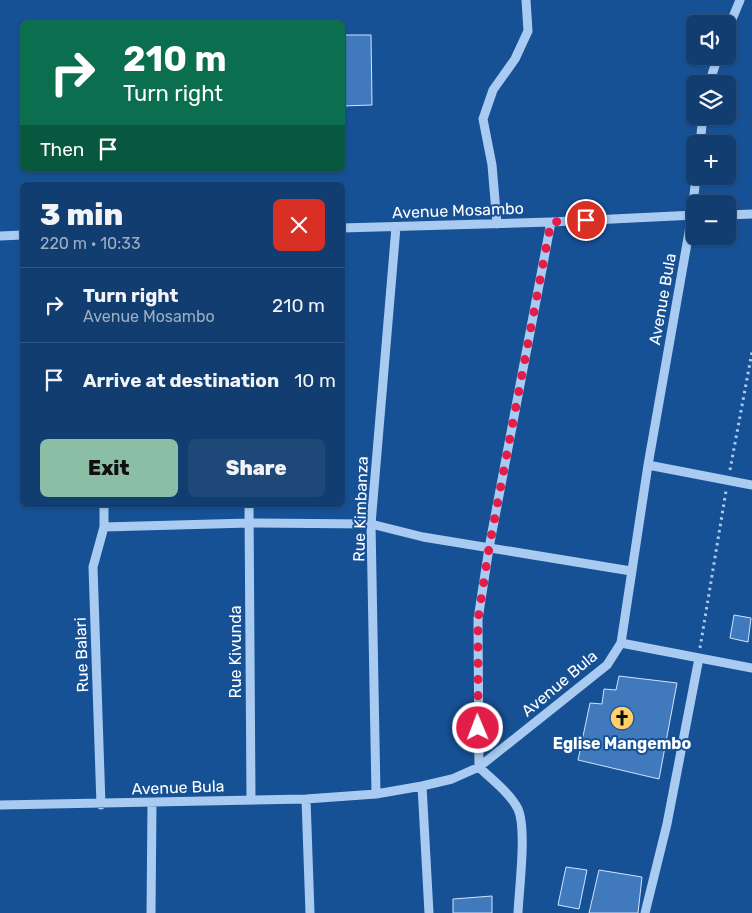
<!DOCTYPE html>
<html lang="en">
<head>
<meta charset="utf-8">
<style>
  body { margin:0; font-family:Rubik,sans-serif; background:#1e4878; color:#f1f3f6; height:100vh; display:flex; flex-direction:column; font-size:19px; white-space:nowrap }
  * { box-sizing:border-box; margin:0 }
  p { font-size:16px; color:#9caec3 }
  .icon { flex:none; width:28px; height:28px; fill:none; stroke:currentColor; stroke-width:2; stroke-linecap:round; stroke-linejoin:round }
  .map { position:relative; flex:1; overflow:hidden }
  .panel { position:absolute; left:20px; top:182px; width:325px; height:325px; display:flex; flex-direction:column; background:#113d70; border-radius:8px; box-shadow:0 1px 4px #0004,0 0 0 1px #305683 }
  .panel>* { flex:none }
  .top-card { position:absolute; left:20px; top:20px; width:325px; height:152px; border-radius:8px; box-shadow:0 1px 4px #0004,0 0 0 1px #305683; background:#0b6e4f; color:#fff; overflow:hidden }
  .tools { position:absolute; left:686px; top:15px; display:grid; gap:10px }
  .tools a { display:grid; place-items:center; width:50px; height:50px; border-radius:8px; background:#113d70; box-shadow:0 1px 4px #0004,0 0 0 1px #305683; font-size:25px }
  .pin { position:absolute; display:grid; place-items:center; width:42px; height:42px; color:#fff; margin:-21px; border:2px solid #fff; border-radius:50%; box-shadow:0 1px 5px #0007 }
  .me { position:absolute; width:55px; margin:-28px; rotate:359deg; stroke-linejoin:round; filter:drop-shadow(0 0 4px #0008) }
  .turn { display:flex; align-items:center; gap:18px; height:105px; padding:0 20px; font-size:22px }
  .turn .icon { width:65px; height:65px; stroke-width:2.5 }
  .turn b { display:block; font-size:35px; line-height:42px }
  .then { display:flex; align-items:center; height:48px; padding:0 20px; background:#0003; gap:10px; font-size:19px }
  .round { display:grid; place-items:center; flex:none; width:52px; height:52px; border-radius:8px; background:#1e4878 }
  .summary { display:flex; align-items:center; justify-content:space-between; height:85px; padding:0 20px }
  h1 { font-size:30px; font-weight:800; line-height:38px }
  .action { display:flex; gap:10px; margin-top:auto; padding:10px 20px }
  .action a { flex:1; height:58px; border-radius:8px; background:#8abfa5; color:#111; font-size:20px; font-weight:800; line-height:58px; text-align:center }
  .action a+a { background:#1e4878; color:#f1f3f6 }
  ul { padding:0; list-style:none }
  li { display:flex; align-items:center; gap:15px; height:75px; padding:0 20px; border-top:1px solid #305683 }
  li div { flex:1 }
  li b { display:block; font-size:19px }
  li em { font-style:normal }
  .map>svg:first-child { display:block }
  .building { fill:#407abc; stroke:#d0e4fc }
  .lines { fill:none; stroke-linecap:round; stroke-linejoin:round }
  .path { stroke:#a9cbf1; stroke-width:3; stroke-dasharray:2.5 4; stroke-linecap:butt }
  .minor { stroke:#a9cbf1; stroke-width:9 }
  .route { stroke:#e11d48; stroke-width:9; stroke-dasharray:0 16.2 }
  .labels { text-anchor:middle; stroke-width:4; stroke-linejoin:round; paint-order:stroke }
  .street-label { font-size:16px; fill:#fff; stroke:#175195 }
  .poi-label { font-size:16px; font-weight:bold; fill:#fff; stroke:#175195 }
</style>
</head>
<body>
<div class="map">
<svg width="752" height="913" viewBox="0 0 752 913">
  <rect width="100%" height="100%" fill="#175195"/>
  <path class="building" d="M342 35H371L372 105 342 106Z
    M734 615 751 618 748 642 730 638Z
    M619 676 677 683 659 779 578 760 590 703 602 704 604 689 616 690Z
    M566 867 587 870 579 909 558 905Z
    M599 870 642 877 638 913H589Z
    M492 896V913H453V899Z"/>
  <g class="lines">
    <path class="path" d="M730 470 752 352
      M700 648 726 491"/>
    <path class="minor" d="M728 29 740 0
      M709 84 718 56
      M700 144 703 116
      M728 215 752 214
      M497 224 492 165 483 119 493 90 515 59 528 31 526 0
      M342 228 551 222 695 215
      M0 236 22 235
      M648 465 752 485
      M249 505 251 799
      M104 527 249 523 371 524 423 537 631 571
      M621 643 752 668
      M422 786 429 913
      M376 794 371 524 396 227
      M306 799 310 913
      M0 805 306 799 376 794 422 786 452 779 479 767 607 665 621 643 648 465 692 215 696 176
      M101 805 93 567 104 527V505
      M151 913 152 803
      M518 913C519 889 527 829 518 809 510 793 492 780 479 767L478 619 489 548 551 222
      M645 913 667 824 699 658"/>
  </g>
  <g class="lines">
    <path class="route" d="M478 728V619L489 548 551 222 586 220"/>
  </g>
  <defs>
    <g id="church-disc" transform="scale(1.25)"><circle r="9.5" fill="#ffd168" stroke="#175195"/><path d="M-1.2-6h2.4v3.5h3.3v2.4h-3.3V6h-2.4V-.1h-3.3v-2.4h3.3Z" fill="#111"/></g>
  </defs>
  <g fill-rule="evenodd">
    <use href="#church-disc" x="622" y="718"/>
  </g>
  <g class="labels">
    <g class="street-label">
      <text transform="translate(458 210) rotate(-2)" y="6">Avenue Mosambo</text>
      <text transform="translate(662 299) rotate(-80)" y="6">Avenue Bula</text>
      <text transform="translate(360 509) rotate(-88)" y="6">Rue Kimbanza</text>
      <text transform="translate(235 652) rotate(-90)" y="6">Rue Kivunda</text>
      <text transform="translate(81 655) rotate(-92)" y="6">Rue Balari</text>
      <text transform="translate(559 683) rotate(-40)" y="6">Avenue Bula</text>
      <text transform="translate(178 787) rotate(-2)" y="6">Avenue Bula</text>
    </g>
    <g class="poi-label">
      <text x="622" y="749">Eglise Mangembo</text>
    </g>
  </g>
</svg>
<div class="tools">
<a><svg class="icon" aria-label="sound" viewBox="0 0 24 24"><path d="M4 9h4l5-4v14l-5-4H4zM17 9q2 3 0 6"/></svg></a>
<a><svg class="icon" aria-label="layers" viewBox="0 0 24 24"><path d="M12 4l9 5-9 5-9-5zM3 14l9 5 9-5"/></svg></a>
<a>+</a>
<a>−</a>
</div>
<div class="pin" style="left:586px;top:220px;background:#d93025"><svg class="icon" aria-label="arrive" viewBox="0 0 24 24"><path d="M6 21V4h12l-3 4 3 4H6"/></svg></div>
<svg class="me" style="left:478px;top:728px" viewBox="-20 -20 40 40"><circle r="17" fill="#e11d48" stroke="#fff" stroke-width="3"/><path d="M0-11L8 9 0 5-8 9z" fill="#fff"/></svg>
<div class="top-card">
<div class="turn"><svg class="icon" aria-label="right" viewBox="0 0 24 24"><path d="M7 20v-9h11M14 6l5 5-5 5"/></svg><div><b>210 m</b>Turn right</div></div>
<div class="then">Then<svg class="icon" aria-label="arrive" viewBox="0 0 24 24"><path d="M6 21V4h12l-3 4 3 4H6"/></svg></div>
</div>
<section class="panel">
<div class="summary"><div><h1>3 min</h1><p>220 m · 10:33</p></div><a class="round" style="background:#d93025;color:#fff"><svg class="icon" aria-label="close" viewBox="0 0 24 24"><path d="M6 6l12 12M18 6L6 18"/></svg></a></div>
<ul>
<li><svg class="icon" aria-label="right" viewBox="0 0 24 24"><path d="M7 20v-9h11M14 6l5 5-5 5"/></svg><div><b>Turn right</b><p>Avenue Mosambo</p></div><em>210 m</em></li>
<li><svg class="icon" aria-label="arrive" viewBox="0 0 24 24"><path d="M6 21V4h12l-3 4 3 4H6"/></svg><div><b>Arrive at destination</b></div><em>10 m</em></li>
</ul>
<div class="action"><a>Exit</a><a>Share</a></div>
</section>
</div>
</body>
</html>
